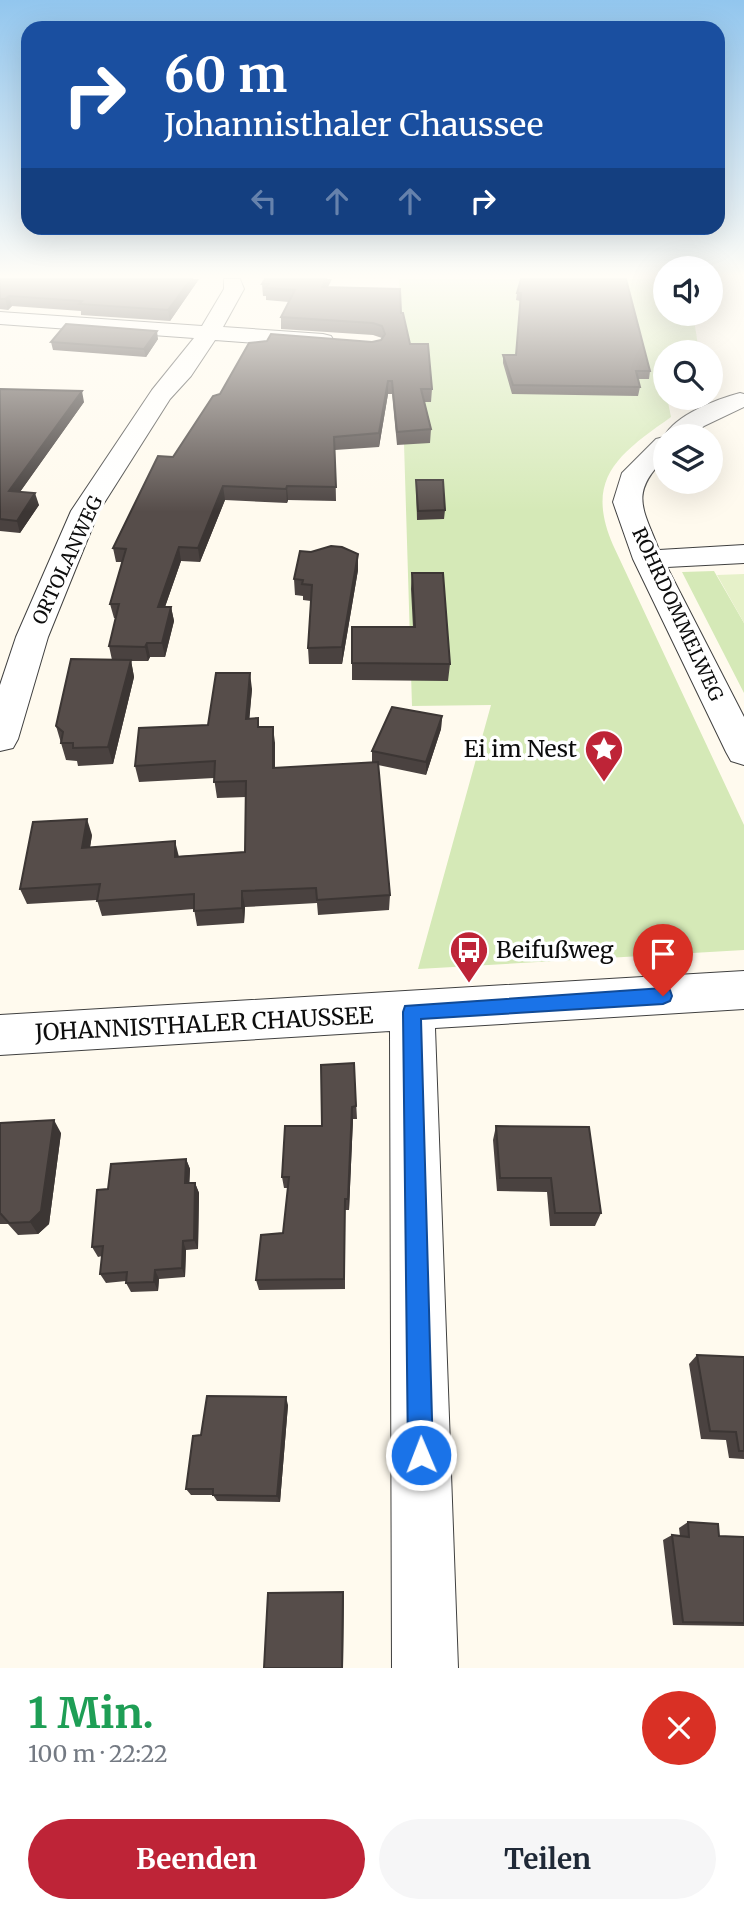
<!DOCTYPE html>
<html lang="de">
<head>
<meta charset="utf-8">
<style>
  body { margin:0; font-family:Merriweather,serif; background:#f6f6f7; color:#1f2937; height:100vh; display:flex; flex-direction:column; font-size:26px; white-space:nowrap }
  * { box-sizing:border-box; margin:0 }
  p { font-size:23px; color:#747a83 }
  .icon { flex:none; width:38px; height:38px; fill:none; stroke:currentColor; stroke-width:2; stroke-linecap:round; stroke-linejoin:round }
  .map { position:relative; height:1668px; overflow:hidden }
  .panel { display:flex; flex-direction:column; background:#fff; flex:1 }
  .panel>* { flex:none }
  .top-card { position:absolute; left:21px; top:21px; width:704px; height:214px; border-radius:21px; box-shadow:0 7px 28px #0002; background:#1a4fa0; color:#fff; overflow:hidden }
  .tools { position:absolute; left:653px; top:256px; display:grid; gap:14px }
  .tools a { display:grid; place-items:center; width:70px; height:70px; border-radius:50%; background:#fff; box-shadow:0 7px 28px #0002; font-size:35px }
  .pin { position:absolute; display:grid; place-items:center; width:60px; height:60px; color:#fff; margin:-72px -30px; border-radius:50% 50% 50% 0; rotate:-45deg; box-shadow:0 0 7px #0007 }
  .pin .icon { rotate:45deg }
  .me { position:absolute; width:77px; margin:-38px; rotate:359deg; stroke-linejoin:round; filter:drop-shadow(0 0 5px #0008) }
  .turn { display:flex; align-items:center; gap:24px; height:147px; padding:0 28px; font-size:32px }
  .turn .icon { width:91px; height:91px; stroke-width:2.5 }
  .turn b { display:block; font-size:49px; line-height:60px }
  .lanes { display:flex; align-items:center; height:66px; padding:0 28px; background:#0003; justify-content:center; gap:35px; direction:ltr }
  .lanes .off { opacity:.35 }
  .round { display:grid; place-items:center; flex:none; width:74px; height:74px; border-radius:37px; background:#f6f6f7 }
  .summary { display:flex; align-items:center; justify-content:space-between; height:119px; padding:0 28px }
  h1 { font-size:42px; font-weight:700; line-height:52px; color:#1e9e55 }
  .button { display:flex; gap:14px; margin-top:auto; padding:14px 28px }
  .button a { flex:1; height:80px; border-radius:42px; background:#be2437; color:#fff; font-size:28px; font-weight:700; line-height:80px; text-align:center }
  .button a+a { background:#f6f6f7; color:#1f2937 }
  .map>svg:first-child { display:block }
  .green { fill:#d5e9b7 }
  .pitch { fill:#e6f1c9 }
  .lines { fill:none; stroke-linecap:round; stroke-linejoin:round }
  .minor-casing { stroke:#404040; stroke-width:2 }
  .minor { fill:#fff; fill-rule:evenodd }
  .wall { fill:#4a4240 }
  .shaded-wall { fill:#3c3634 }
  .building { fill:#564d4a; stroke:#3c3634; stroke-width:2 }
  .route { fill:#1a73e8; stroke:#114b97; stroke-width:2 }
  .labels { text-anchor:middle; stroke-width:7; stroke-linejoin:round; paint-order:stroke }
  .far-street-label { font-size:19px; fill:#0d0d0d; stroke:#fff }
  .poi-label { font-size:23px; fill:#0d0d0d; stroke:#fff; text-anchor:end }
  .street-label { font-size:23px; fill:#0d0d0d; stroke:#fff }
</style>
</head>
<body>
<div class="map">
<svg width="744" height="1668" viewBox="0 0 744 1668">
  <rect width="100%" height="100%" fill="#fffaee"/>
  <path class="green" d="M399 279H665V313H693L699 352H665V370L662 371 665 397H667L671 417C619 454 584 478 613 545L744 825V950L418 969 491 705 412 706Z
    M714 571 744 623V693L682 572Z"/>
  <path class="pitch" d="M744 574V623L717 575Z"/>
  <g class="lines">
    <g class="minor-casing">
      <path id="minor" d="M224 279H240L244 289 223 327 323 334 331 336 334 341 331 346 323 348 215 340 191 376 170 399 99 511 48 637 18 739 13 748 0 751V685L16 637 71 511 152 390 194 338 0 324V312L202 326 224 289Z
        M740 393 744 394V407L704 426 692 436H665V458C629 494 643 508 659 550L744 545V563L667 567 744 717V765L731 761 726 752 633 559 613 502 622 473 656 439 664 437C675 415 717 399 740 393Z
        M744 971V1009L435 1028 458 1668H392L390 1031 0 1055V1015Z"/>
    </g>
    <use href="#minor" class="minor"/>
  </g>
  <path class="wall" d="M0 279H199L170 321 81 315V311L12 306 8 310 0 309Z
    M521 279 650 371 649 379H638L640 387 638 396 512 394 503 363V355H516L520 301 516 300 517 293Z
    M262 284 328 287 401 313 410 344 432 389 431 402H424L431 429 430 443 397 445 392 394H388L379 447 335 450 336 501 288 500 287 503 225 500 200 562 181 561 165 607H171L174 621 165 657H150L148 661H131L134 677 113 764 78 766 77 761 66 760 56 726 112 660 109 646 116 618H114L110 604 122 562H116L113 548 173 457 372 342 381 340 382 338 373 335 281 329V317L289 302 266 300V296H263Z
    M158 339 146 357 53 350 51 342Z
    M0 389 84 402 20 492 39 505 20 533 0 531Z
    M416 480 445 510 444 519 417 520Z
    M358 570 342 664H309L308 648 311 601 303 600V596L295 595 294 579Z
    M412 573 450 664 448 681 352 680V663L413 627 411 589Z
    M252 689 249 719 275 743V768L372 763V751L442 716 441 729 426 775 378 765 390 895 389 910 318 915 317 903 245 907 244 923 197 926 194 909 102 916 97 900 27 904 20 889 92 835 90 848 179 856 245 852 246 797 217 798 214 778 139 782 135 766 208 725Z
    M354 1063 357 1119H353L349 1210H345V1289L259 1290 256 1280 283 1233 288 1188H284L282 1177 322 1126Z
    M0 1123 61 1133 49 1224 38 1234 18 1235 8 1224H0Z
    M496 1126 601 1213 595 1226H550L547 1192 497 1191 493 1140Z
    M186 1159 190 1169 189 1183H195L199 1193 198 1249 186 1250 185 1277 159 1279 158 1291 131 1292 126 1283V1281L106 1283 100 1274 102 1256 98 1257 92 1247 108 1189Z
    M697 1355 744 1357V1459L729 1458 726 1440 701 1439 689 1364Z
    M288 1405 280 1502 217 1501 213 1495H191L186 1489 201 1435Z
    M688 1522 719 1536 744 1537V1626L673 1625 663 1540 672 1535 680 1536 679 1528Z"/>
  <path class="shaded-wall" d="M191 279H199L170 321 168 310Z
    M326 279H332L322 299V287Z
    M9 296 12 306 8 310 5 299Z
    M157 331 158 339 146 357 144 349Z
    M388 381V394L379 447V433Z
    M82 391 84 402 12 503 9 491Z
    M223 486 225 500 200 562 198 548Z
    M287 486 288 500 287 503 286 489Z
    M35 493 39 505 20 533 17 521Z
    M179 547 181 561 160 621 158 607Z
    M358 554V570L342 664V647Z
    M171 607 174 621 165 657 162 643Z
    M147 643 150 657 148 661 145 647Z
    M131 660 134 677 113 764 108 747Z
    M250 673 252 689 248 735 246 719Z
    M442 716 441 729 426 775V762Z
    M273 727 275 743V784L273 768Z
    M87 819 92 835 87 864 82 848Z
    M175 841 179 857H175Z
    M242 891 245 907 244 923 242 908Z
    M352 1107 353 1119 349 1210 348 1199Z
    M54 1120 61 1133 49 1224 38 1234 30 1222Z
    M186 1159 190 1169 189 1194 185 1183Z
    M195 1183 199 1193 198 1249 194 1240Z
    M183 1241 186 1250 185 1277 182 1268Z
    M155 1270 159 1279 158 1291 154 1282Z
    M286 1397 288 1405 280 1502 277 1496Z
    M343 1592 344 1596 343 1668H342Z"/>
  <path class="building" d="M0 279H191L168 310 79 304 82 301 9 296 5 299H0Z
    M265 279H326L322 287 400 289 401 313H403L410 344H428L432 389H421L431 429 397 432 392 381H388L379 433 334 437 336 487 287 486 286 489 223 486 198 548 179 547 158 607H171L162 643H147L145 647 109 646 119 604H110L126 549 113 548 158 456 173 457 213 396 220 394 249 343 267 341 271 334 372 342 381 340 385 334 382 326 373 323 281 317 295 290 265 288 268 284H262Z
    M521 279H626L650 371H636L640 387 513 385 503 355H516L521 293H517Z
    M66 324 157 331 144 349 51 342Z
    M0 389 82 391 9 491 35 493 17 521 0 519Z
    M416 480H443L445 510 418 511Z
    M331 546 342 547 358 554 342 647 308 648 312 585 302 584 303 580 294 579 300 551 311 552Z
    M412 573H443L450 664 352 663V627H415Z
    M71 659 131 660 108 747 73 748V743H61L63 732 56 726Z
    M216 673H250L246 719 258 718V727H273V768L378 762 390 895 317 900 316 888 242 891V908L194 911V894L97 901 100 884 20 889 33 822 87 819 82 848 175 841V857L245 852 246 781 214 782 215 761 135 766 139 728 208 725Z
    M392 707 442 716 426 762 372 751Z
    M354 1063 356 1106 352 1107 348 1199H345L344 1279 256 1280 261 1235 283 1233 289 1177H282L285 1126H322L321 1065Z
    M54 1120 41 1211 30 1222 9 1223 0 1213V1123Z
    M496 1126 589 1127 601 1213H555L551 1178H500Z
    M186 1159 185 1183H195L194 1240 183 1241 182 1268 155 1270 154 1282 126 1283 127 1272 100 1274 103 1246 92 1247 97 1190 108 1189 111 1164Z
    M697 1355 744 1357V1451H739L736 1432 710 1431Z
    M207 1396 286 1397 277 1496 213 1495V1489H186L193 1436 201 1435Z
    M688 1522 718 1524 719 1536 744 1537V1623L683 1622 672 1535 689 1537Z
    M343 1592 342 1668H264L268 1593Z"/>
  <linearGradient id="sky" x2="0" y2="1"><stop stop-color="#92c6ee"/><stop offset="0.54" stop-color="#fffdf7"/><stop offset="1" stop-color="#fffdf7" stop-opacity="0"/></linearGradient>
  <rect width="744" height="512" fill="url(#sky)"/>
  <path class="route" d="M663 988 670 990 672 996 670 1001 663 1004 421 1019 433 1455 429 1464 421 1467 412 1464 408 1455 403 1012 405 1006Z"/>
  <defs>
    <g id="sight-pin" transform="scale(2.0125)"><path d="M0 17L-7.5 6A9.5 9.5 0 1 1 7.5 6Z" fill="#be2437" stroke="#fff"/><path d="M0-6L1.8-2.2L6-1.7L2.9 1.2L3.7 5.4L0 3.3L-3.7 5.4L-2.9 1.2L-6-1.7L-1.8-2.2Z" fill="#fff"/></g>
    <g id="bus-pin" transform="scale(2.0125)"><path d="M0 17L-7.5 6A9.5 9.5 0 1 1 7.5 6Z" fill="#be2437" stroke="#fff"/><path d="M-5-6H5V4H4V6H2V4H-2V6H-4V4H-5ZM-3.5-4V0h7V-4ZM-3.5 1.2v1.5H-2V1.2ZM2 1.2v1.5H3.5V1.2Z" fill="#fff"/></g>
  </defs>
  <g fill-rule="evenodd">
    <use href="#sight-pin" x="604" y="749"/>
    <use href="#bus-pin" x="469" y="950"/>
  </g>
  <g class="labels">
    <g class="far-street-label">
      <text transform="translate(67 560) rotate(-65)" y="7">ORTOLANWEG</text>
      <text transform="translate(678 614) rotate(65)" y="7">ROHRDOMMELWEG</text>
    </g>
    <g class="poi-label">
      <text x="577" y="757">Ei im Nest</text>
      <text x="496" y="958" text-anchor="start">Beifußweg</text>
    </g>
    <g class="street-label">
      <text transform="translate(204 1024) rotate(-3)" y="8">JOHANNISTHALER CHAUSSEE</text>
    </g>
  </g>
</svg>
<div class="tools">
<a><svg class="icon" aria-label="sound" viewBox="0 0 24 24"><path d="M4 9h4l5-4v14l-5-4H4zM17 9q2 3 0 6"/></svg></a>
<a><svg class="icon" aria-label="search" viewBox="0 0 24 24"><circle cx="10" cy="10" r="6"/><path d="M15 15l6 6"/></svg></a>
<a><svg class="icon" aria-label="layers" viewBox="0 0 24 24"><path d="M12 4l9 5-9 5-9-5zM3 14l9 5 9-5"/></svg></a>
</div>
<div class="pin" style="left:663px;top:996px;background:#d93025"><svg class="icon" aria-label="arrive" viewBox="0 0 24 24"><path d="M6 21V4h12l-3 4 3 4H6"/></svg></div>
<svg class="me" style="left:421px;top:1455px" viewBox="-20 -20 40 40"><circle r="17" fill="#1a73e8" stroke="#fff" stroke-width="3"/><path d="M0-11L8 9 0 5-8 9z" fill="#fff"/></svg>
<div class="top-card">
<div class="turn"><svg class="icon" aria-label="right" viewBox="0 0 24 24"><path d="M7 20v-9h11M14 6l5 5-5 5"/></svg><div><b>60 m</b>Johannisthaler Chaussee</div></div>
<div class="lanes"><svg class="icon off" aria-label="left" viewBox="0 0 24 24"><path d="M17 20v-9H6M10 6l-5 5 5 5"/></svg><svg class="icon off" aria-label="ahead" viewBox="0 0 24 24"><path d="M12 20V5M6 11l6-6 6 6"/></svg><svg class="icon off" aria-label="ahead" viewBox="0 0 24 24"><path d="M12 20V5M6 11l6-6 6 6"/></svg><svg class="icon" aria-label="right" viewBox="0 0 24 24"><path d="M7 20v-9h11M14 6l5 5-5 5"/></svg></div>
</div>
</div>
<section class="panel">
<div class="summary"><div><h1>1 Min.</h1><p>100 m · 22:22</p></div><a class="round" style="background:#d93025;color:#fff"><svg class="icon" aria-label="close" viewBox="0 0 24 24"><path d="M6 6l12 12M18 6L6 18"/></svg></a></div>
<div class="button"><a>Beenden</a><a>Teilen</a></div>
</section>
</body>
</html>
